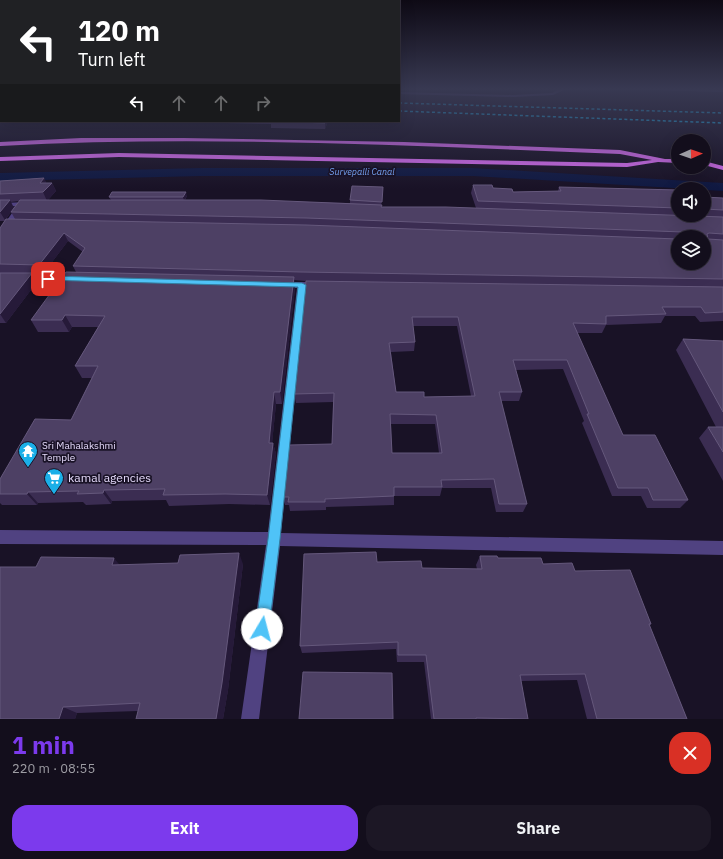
<!DOCTYPE html>
<html lang="en">
<head>
<meta charset="utf-8">
<style>
  body { margin:0; font-family:"IBM Plex Sans",sans-serif; background:#1c1725; color:#f1f3f6; height:100vh; display:flex; flex-direction:column; font-size:15px; white-space:nowrap }
  * { box-sizing:border-box; margin:0 }
  p { font-size:13px; color:#9d9ca3 }
  .icon { flex:none; width:22px; height:22px; fill:none; stroke:currentColor; stroke-width:2; stroke-linecap:round; stroke-linejoin:round }
  .map { position:relative; height:719px; overflow:hidden }
  .sheet { display:flex; flex-direction:column; background:#130e1c; flex:1 }
  .sheet>* { flex:none }
  .top-card { position:absolute; left:0px; top:0px; width:400px; height:122px; box-shadow:0 4px 16px #0002,0 0 0 1px #322e3b; background:#202124; color:#fff; overflow:hidden }
  .needle { width:26px; rotate:88deg }
  .controls { position:absolute; left:671px; top:134px; display:grid; gap:8px }
  .controls a { display:grid; place-items:center; width:40px; height:40px; border-radius:50%; background:#130e1c; box-shadow:0 4px 16px #0002,0 0 0 1px #322e3b; font-size:20px }
  .pin { position:absolute; display:grid; place-items:center; width:34px; height:34px; color:#fff; margin:-17px; border-radius:8px; box-shadow:0 2px 6px #0006 }
  .me { position:absolute; width:44px; margin:-22px; rotate:8deg; stroke-linejoin:round; filter:drop-shadow(0 0 3px #0008) }
  .turn { display:flex; align-items:center; gap:14px; height:84px; padding:0 12px; font-size:18px }
  .turn .icon { width:52px; height:52px; stroke-width:2.5 }
  .turn b { display:block; font-size:28px; line-height:34px }
  .lanes { display:flex; align-items:center; height:38px; padding:0 12px; background:#0003; justify-content:center; gap:20px; direction:ltr }
  .lanes .off { opacity:.35 }
  .round { display:grid; place-items:center; flex:none; width:42px; height:42px; border-radius:16px; background:#1c1725 }
  .summary { display:flex; align-items:center; justify-content:space-between; height:68px; padding:0 12px }
  h1 { font-size:24px; font-weight:800; line-height:30px; color:#7c3aed }
  .button { display:flex; gap:8px; margin-top:auto; padding:8px 12px }
  .button a { flex:1; height:46px; border-radius:16px; background:#7c3aed; color:#fff; font-size:16px; font-weight:800; line-height:46px; text-align:center }
  .button a+a { background:#1c1725; color:#f1f3f6 }
  .map>svg:first-child { display:block }
  .lines { fill:none; stroke-linecap:round; stroke-linejoin:round }
  .canal { fill:#101942; fill-rule:evenodd }
  .minor { fill:#504281; fill-rule:evenodd }
  .major { fill:#d66df0; fill-rule:evenodd }
  .rail { stroke:#1bafe8; stroke-width:1.5; stroke-dasharray:3 2.5; stroke-linecap:butt }
  .wall { fill:#3b2d52; fill-rule:evenodd }
  .shaded-wall { fill:#261a39 }
  .building { fill:#4d4064; stroke:#65587c; fill-rule:evenodd }
  .route { fill:#4fc3f7; stroke:#337fa1 }
  .labels { text-anchor:middle; stroke-width:3.5; stroke-linejoin:round; paint-order:stroke }
  .far-water-label { font-size:9px; font-style:italic; fill:#74a1f1; stroke:#191226 }
  .poi-label { font-size:10px; fill:#e5dbfb; stroke:#191226; text-anchor:start }
  .near-poi-label { font-size:12px; fill:#e5dbfb; stroke:#191226; text-anchor:start }
</style>
</head>
<body>
<div class="map">
<svg width="723" height="719" viewBox="0 0 723 719">
  <rect width="100%" height="100%" fill="#191226"/>
  <g class="lines">
    <path class="canal" d="M201 168H473L723 183V191L473 176H201L0 181V173Z"/>
    <path class="minor" d="M561 88H568L553 95 513 97 399 94V92L513 95 552 93Z
      M572 88H705L704 90H723V92Z
      M30 202 32 203V205L24 206 3 237H0V230L17 206 0 207V203Z
      M0 274 74 276 78 279 74 282 0 280Z
      M282 282H320L324 285 320 288H306L281 533 723 541V555L280 546 259 719H241L266 545 0 544V530L268 532 297 288 279 287 278 285 279 283Z"/>
    <path class="major" d="M81 138H184L404 142 620 150 665 159H678V163L658 162 627 167 119 157 0 161V157L119 153 627 163 652 160 620 154C414 146 206 135 0 146V142Z
      M704 161 723 166V170L704 165Z"/>
    <path class="rail" d="M399 103 723 113
      M399 111 723 123"/>
  </g>
  <path class="wall" d="M399 88H404V91L399 90Z
    M225 121H328L325 129 271 128V124L225 123Z
    M44 178 46 183H52L56 191 48 200H111L109 197 187 196 185 200 350 203V200L383 187 381 207 476 208 471 193 473 185 493 188 513 192 558 191 559 187 678 190V215H704V197L723 198V321L700 322 695 316H665L661 323 606 325 602 333H577L623 435 688 500 680 508H647L641 496H612L582 423 584 421 563 369 516 370 522 392 519 401H501L527 504 523 512H496L491 488H442L440 496H394V505L326 507V510L290 511 289 505H285L283 497 332 444 333 402 296 403 294 394 306 281 294 280 295 288 282 404H276L272 443H273L276 454 270 505 229 504 169 506 166 500 112 501 111 504 86 505 83 502 38 503 37 505H2L0 503V479L71 420 92 378H82L75 366 98 327H72L69 332H38L31 320 76 272 73 266 83 252 68 241 43 274 32 273 37 282 6 323H0V228L5 221H0V181ZM20 201 14 208 10 202ZM11 212 15 219H6ZM678 237H704L678 263ZM413 326H457L471 396 424 397 396 392 391 352 414 351 415 342ZM391 424H435L439 453H392Z
    M683 339 723 341V481L699 438 708 427H716L676 350Z
    M480 556 543 564 575 571 651 624 649 626 687 719H587L577 680 521 681 528 719H431L424 662H397L396 649 302 653 300 646 377 562 422 568 477 569 476 565Z
    M243 564 228 690 223 719H136L138 711 77 713 75 719H0L1 567H36L120 565Z"/>
  <path class="shaded-wall" d="M325 121H328L325 129Z
    M44 178 48 186 40 183Z
    M52 183 56 191 47 201 43 192Z
    M186 192 187 196 184 201 183 197Z
    M10 200 14 208 5 220 0 212Z
    M64 233 68 241 43 274 39 265Z
    M32 273 37 282 6 323 0 314Z
    M294 277 295 288 282 404 280 392Z
    M65 315 72 327 69 332 62 320Z
    M274 392 276 404 271 454 269 443Z
    M273 443 276 454 270 505 267 495Z
    M104 490 112 501 111 504 103 493Z
    M28 492 38 503 37 505 27 494Z
    M239 553 243 564 228 690 223 719H216Z
    M114 558 123 569 112 565Z
    M63 707 77 713 75 719H59Z"/>
  <path class="building" d="M270 121H325V123Z
    M44 178 40 183H52L43 192 0 194V181Z
    M473 185H492L493 188 512 189 513 192 561 191 559 187 678 190V208L478 201Z
    M352 186 383 187 382 202 350 200Z
    M112 192H186L183 197H109Z
    M704 197 723 198V210L704 209Z
    M0 200H10L0 212Z
    M20 200H261L382 205 381 207H446L723 217V234L709 233 707 234 708 239 723 240V279L301 272 73 266 85 248 64 233 39 265 0 264V228L6 219 306 225 678 239V263H704V237H684L683 232 306 218 11 212Z
    M66 272 294 277 280 392H274L269 443H273L267 495 225 494 163 495 165 489 104 490 103 493 77 494 79 491 28 492 27 494H0V479L35 419 71 420 98 366H75L105 316 65 315 62 320H31Z
    M0 273H32L0 314Z
    M306 281 723 287V312L705 313 701 307H662L666 314 606 316V324L573 323 623 435H655L688 500H653L648 488H618L587 414H589L567 360H513L522 392H499L527 504H499L494 479 441 480 442 487H394V496L325 499V502H288L289 497H283L289 445 332 444 334 393 294 394ZM412 317H458L475 396 424 397V392H396L389 343 415 342ZM390 414 436 415 442 453H392Z
    M683 339 723 341V412Z
    M708 427H723V452Z
    M376 552 377 562 421 561 422 568 482 569 480 556H497L498 558H541L543 564 572 563 575 571 630 570 651 624H649L687 719H597L585 674 520 675 528 719 476 718V719H434L426 655H398V642L300 646 304 554Z
    M239 553 222 683 216 719H136L140 703 63 707 59 719H0V567H36L41 557 114 558 112 565 178 563 180 555Z
    M303 672 392 673 393 719H299Z"/>
  <linearGradient id="sky" x2="0" y2="1"><stop stop-color="#0e0a15"/><stop offset="0.47" stop-color="#383952"/><stop offset="1" stop-color="#383952" stop-opacity="0"/></linearGradient>
  <rect width="723" height="189" fill="url(#sky)"/>
  <path class="route" d="M48 276 302 283 306 285 280 539 269 629 267 634 262 636 257 634 255 629 268 539 298 287 45 280 44 279Z"/>
  <defs>
    <g id="temple-pin" transform="scale(1)"><path d="M0 17L-7.5 6A9.5 9.5 0 1 1 7.5 6Z" fill="#1bafe8" stroke="#191226"/><path d="M0-6L5-2H3V0L6.5 2.5H4V6H1.5V3h-3V6H-4V2.5H-6.5L-3 0V-2H-5Z" fill="#fff"/></g>
    <g id="supermarket-pin" transform="scale(1)"><path d="M0 17L-7.5 6A9.5 9.5 0 1 1 7.5 6Z" fill="#1bafe8" stroke="#191226"/><path d="M-6-5.5h2.5l.6 2H6L4.5 2H-2.5L-4.4-4H-6ZM-1.5 3.2a1.3 1.3 0 1 0 .1 0ZM3 3.2a1.3 1.3 0 1 0 .1 0Z" fill="#fff"/></g>
  </defs>
  <g fill-rule="evenodd">
    <use href="#temple-pin" x="28" y="451"/>
    <use href="#supermarket-pin" x="54" y="478"/>
  </g>
  <g class="labels">
    <g class="far-water-label">
      <text x="362" y="175">Survepalli Canal</text>
    </g>
    <g class="poi-label">
      <text x="42" y="449">Sri Mahalakshmi<tspan x="42" dy="12">Temple</tspan></text>
    </g>
    <g class="near-poi-label">
      <text x="68" y="482">kamal agencies</text>
    </g>
  </g>
</svg>
<div class="controls">
<a><svg class="needle" viewBox="-14 -14 28 28"><path d="M0-13l5 13h-10z" fill="#e53935"/><path d="M0 13l5-13h-10z" fill="#9d9ca3"/></svg></a>
<a><svg class="icon" aria-label="sound" viewBox="0 0 24 24"><path d="M4 9h4l5-4v14l-5-4H4zM17 9q2 3 0 6"/></svg></a>
<a><svg class="icon" aria-label="layers" viewBox="0 0 24 24"><path d="M12 4l9 5-9 5-9-5zM3 14l9 5 9-5"/></svg></a>
</div>
<div class="pin" style="left:48px;top:279px;background:#d93025"><svg class="icon" aria-label="arrive" viewBox="0 0 24 24"><path d="M6 21V4h12l-3 4 3 4H6"/></svg></div>
<svg class="me" style="left:262px;top:629px" viewBox="-20 -20 40 40"><circle r="19" fill="#fff"/><path d="M0-13L10 11 0 6-10 11z" fill="#4fc3f7"/></svg>
<div class="top-card">
<div class="turn"><svg class="icon" aria-label="left" viewBox="0 0 24 24"><path d="M17 20v-9H6M10 6l-5 5 5 5"/></svg><div><b>120 m</b>Turn left</div></div>
<div class="lanes"><svg class="icon" aria-label="left" viewBox="0 0 24 24"><path d="M17 20v-9H6M10 6l-5 5 5 5"/></svg><svg class="icon off" aria-label="ahead" viewBox="0 0 24 24"><path d="M12 20V5M6 11l6-6 6 6"/></svg><svg class="icon off" aria-label="ahead" viewBox="0 0 24 24"><path d="M12 20V5M6 11l6-6 6 6"/></svg><svg class="icon off" aria-label="right" viewBox="0 0 24 24"><path d="M7 20v-9h11M14 6l5 5-5 5"/></svg></div>
</div>
</div>
<section class="sheet">
<div class="summary"><div><h1>1 min</h1><p>220 m · 08:55</p></div><a class="round" style="background:#d93025;color:#fff"><svg class="icon" aria-label="close" viewBox="0 0 24 24"><path d="M6 6l12 12M18 6L6 18"/></svg></a></div>
<div class="button"><a>Exit</a><a>Share</a></div>
</section>
</body>
</html>
